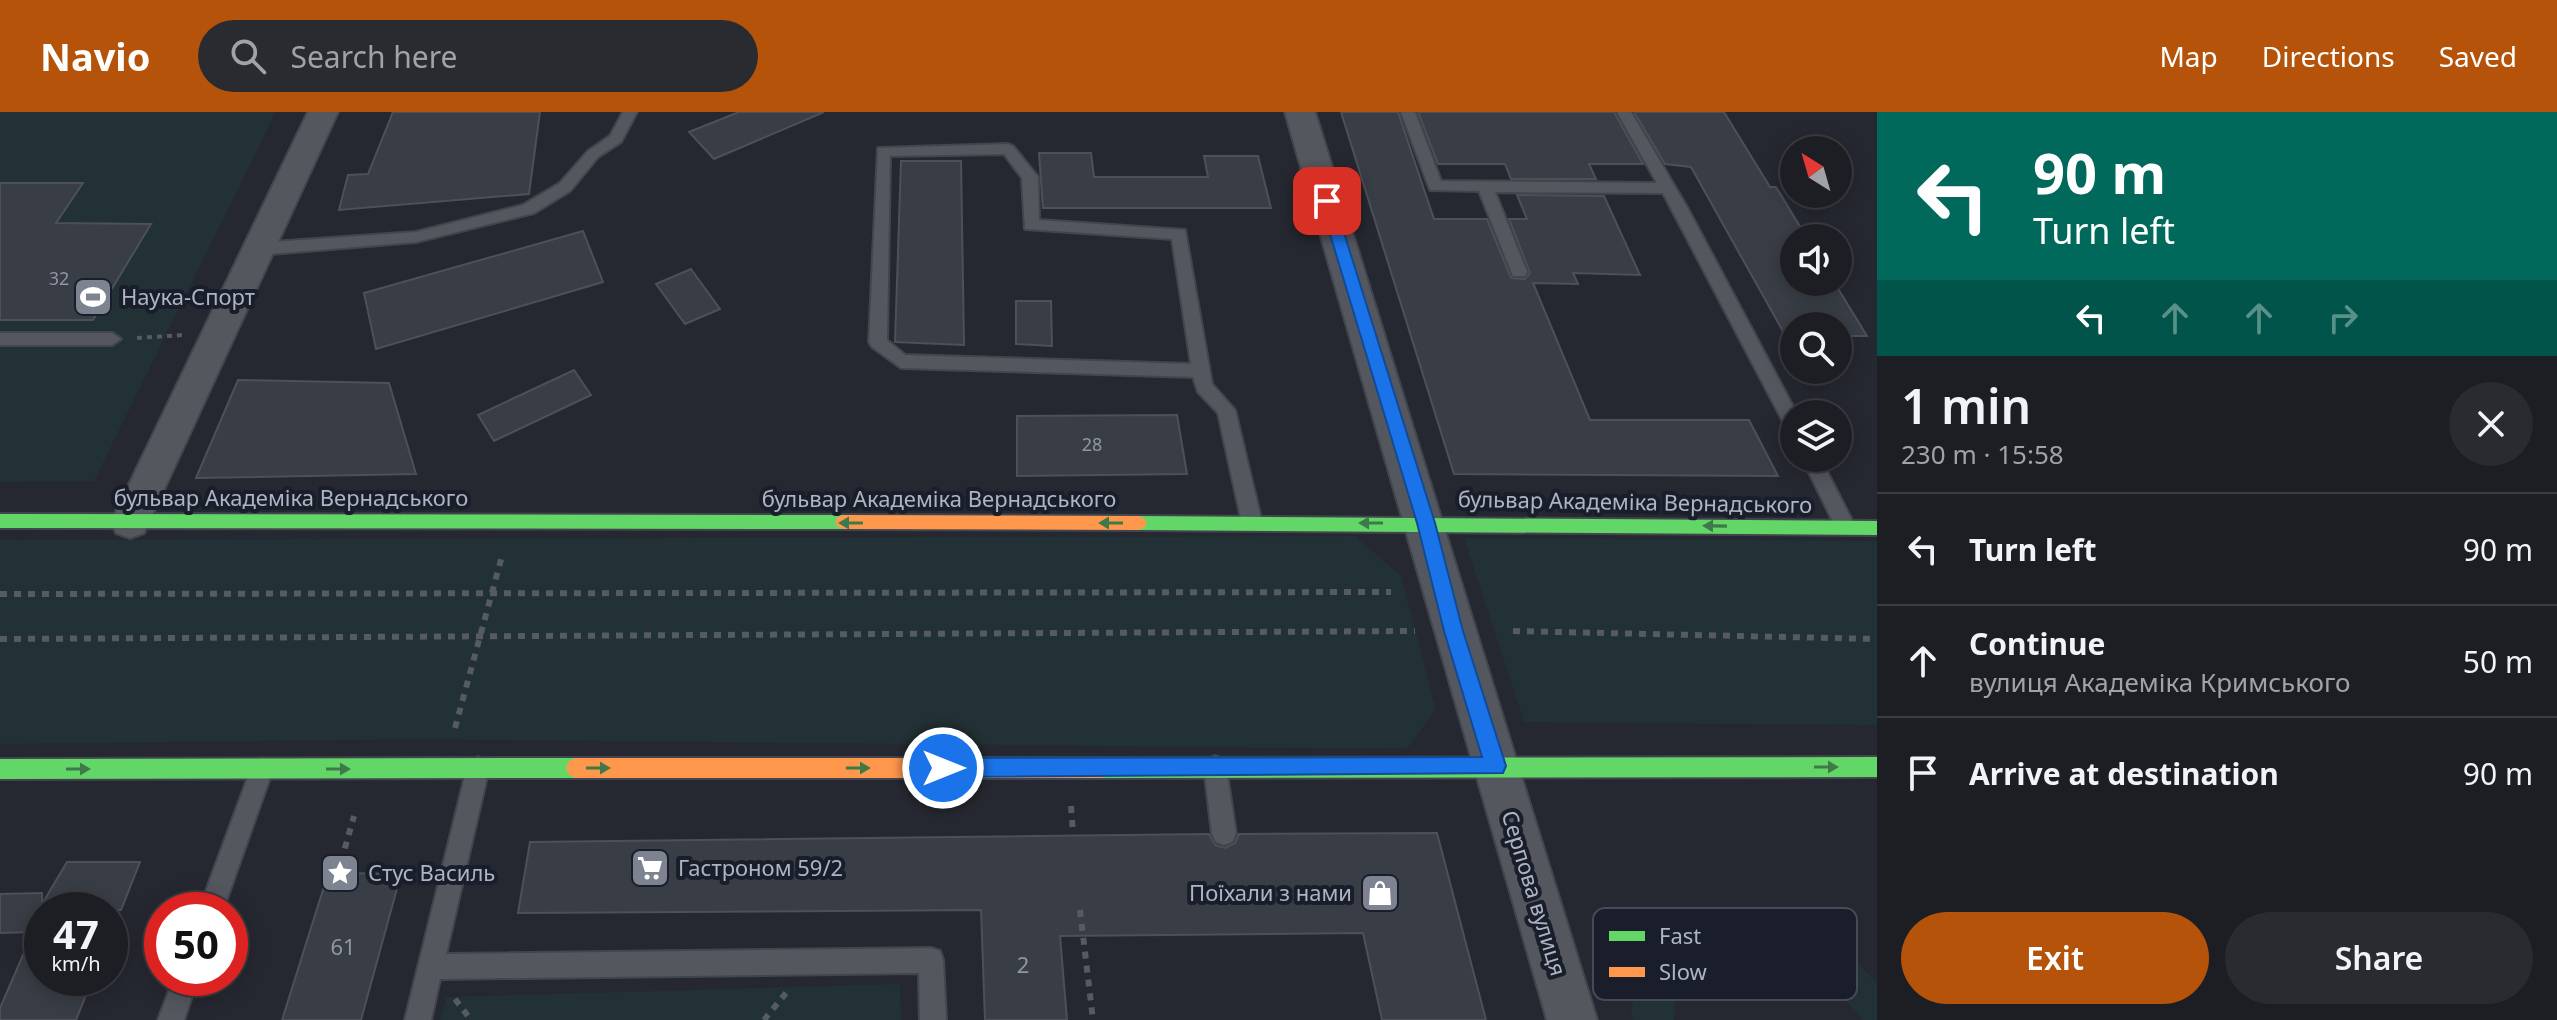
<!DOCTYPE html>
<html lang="en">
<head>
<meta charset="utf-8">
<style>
  body { margin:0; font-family:"Noto Sans",sans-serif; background:#292b31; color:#f1f3f6; height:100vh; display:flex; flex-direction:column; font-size:30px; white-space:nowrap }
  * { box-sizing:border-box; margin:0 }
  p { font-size:26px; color:#a0a2a6 }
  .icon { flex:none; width:44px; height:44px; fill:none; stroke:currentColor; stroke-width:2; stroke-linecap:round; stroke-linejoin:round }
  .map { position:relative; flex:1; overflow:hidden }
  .sheet { display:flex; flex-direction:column; background:#1c1e24; width:680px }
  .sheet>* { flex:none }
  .hud { background:#00695c; color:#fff; overflow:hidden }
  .needle { width:52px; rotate:323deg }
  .buttons { position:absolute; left:1780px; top:24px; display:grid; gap:16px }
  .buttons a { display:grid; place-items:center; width:72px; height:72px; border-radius:50%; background:#1c1e24; box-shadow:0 4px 20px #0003,0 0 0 2px #3a3c41; font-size:40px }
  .speed { position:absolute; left:24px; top:780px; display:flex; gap:16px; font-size:40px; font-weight:700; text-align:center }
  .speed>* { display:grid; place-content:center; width:104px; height:104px; border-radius:50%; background:#1c1e24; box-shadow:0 4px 20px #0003,0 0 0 2px #3a3c41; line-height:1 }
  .speed small { font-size:20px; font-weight:400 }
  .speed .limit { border:12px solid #d22; background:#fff; color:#111 }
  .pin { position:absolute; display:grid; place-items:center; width:68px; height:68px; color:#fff; margin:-34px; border-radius:16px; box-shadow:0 4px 12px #0006 }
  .me { position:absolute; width:88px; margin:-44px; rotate:90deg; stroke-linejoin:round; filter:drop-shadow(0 0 6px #0008) }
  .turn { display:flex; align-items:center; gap:28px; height:168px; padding:0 24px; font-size:36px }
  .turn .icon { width:104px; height:104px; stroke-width:2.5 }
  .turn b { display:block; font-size:56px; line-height:68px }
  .lanes { display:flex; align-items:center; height:76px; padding:0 24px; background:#0003; justify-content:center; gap:40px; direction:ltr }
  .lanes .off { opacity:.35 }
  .round { display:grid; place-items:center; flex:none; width:84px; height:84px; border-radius:42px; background:#292b31 }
  .summary { display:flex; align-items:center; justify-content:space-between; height:136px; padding:0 24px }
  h1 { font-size:48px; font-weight:600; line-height:60px }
  .cta { display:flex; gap:16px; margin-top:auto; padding:16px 24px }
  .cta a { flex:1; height:92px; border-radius:48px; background:#b45309; color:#fff; font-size:32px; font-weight:600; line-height:92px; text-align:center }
  .cta a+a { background:#292b31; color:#f1f3f6 }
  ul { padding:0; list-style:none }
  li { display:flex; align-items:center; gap:24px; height:112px; padding:0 24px; border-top:2px solid #3a3c41 }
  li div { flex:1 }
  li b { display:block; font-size:30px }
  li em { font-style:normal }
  header { display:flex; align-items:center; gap:48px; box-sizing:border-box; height:112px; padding:0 40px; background:#b45309; color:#fff }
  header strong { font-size:38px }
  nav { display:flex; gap:44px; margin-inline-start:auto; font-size:28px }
  .search { width:560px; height:72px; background:#292b31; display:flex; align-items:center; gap:20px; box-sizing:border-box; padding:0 28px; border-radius:44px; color:#a0a2a6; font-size:30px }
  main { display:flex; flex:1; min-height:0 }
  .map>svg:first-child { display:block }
  .green { fill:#223135 }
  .building { fill:#393d45; stroke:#4c5058; stroke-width:2 }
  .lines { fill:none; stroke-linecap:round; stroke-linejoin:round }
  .lane-casing { stroke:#41454d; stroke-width:4 }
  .street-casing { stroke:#41454d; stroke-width:4 }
  .fast-casing { stroke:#41454d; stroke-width:4 }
  .slow-casing { stroke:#41454d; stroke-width:4 }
  .path-far1 { stroke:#565a61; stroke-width:4; stroke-dasharray:5 5; stroke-linecap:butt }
  .path { stroke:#565a61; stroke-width:6; stroke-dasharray:7 7; stroke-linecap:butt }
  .lane { fill:#54575e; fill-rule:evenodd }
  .street { fill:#54575e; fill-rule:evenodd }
  .fast { fill:#63d668; fill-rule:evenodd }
  .slow { fill:#ff974d; fill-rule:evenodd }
  .oneway { fill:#3e7a49 }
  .route { fill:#1a73e8; stroke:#114b97; stroke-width:2 }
  .labels { text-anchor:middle; stroke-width:8; stroke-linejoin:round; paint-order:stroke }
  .number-label { font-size:18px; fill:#9096a4 }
  .poi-label { font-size:22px; fill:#adb4c3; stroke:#191e2a; text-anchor:start }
  .street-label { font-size:22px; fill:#adb4c3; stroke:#191e2a }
  .near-number-label { font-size:22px; fill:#9096a4 }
  .key { fill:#191e2a; stroke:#454b58; stroke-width:2 }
  .key-label { font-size:22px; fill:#adb4c3 }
</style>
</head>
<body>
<header>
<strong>Navio</strong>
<div class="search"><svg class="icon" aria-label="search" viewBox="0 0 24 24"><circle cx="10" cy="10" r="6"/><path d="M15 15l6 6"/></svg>Search here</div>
<nav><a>Map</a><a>Directions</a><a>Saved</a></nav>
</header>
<main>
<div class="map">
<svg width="1877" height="908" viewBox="0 0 1877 908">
  <rect width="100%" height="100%" fill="#252830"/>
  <path class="green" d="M0 0H276L94 369 0 370Z
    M1356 424 1401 464 1436 597 1407 637 414 627 0 632V428Z
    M1464 426 1877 429V613L1524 610Z
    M1730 800C1785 809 1837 828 1877 870V908H1862C1846 888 1831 871 1810 856 1778 833 1714 817 1686 855 1675 871 1675 890 1674 908H1633L1631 901C1643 832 1660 812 1730 800Z
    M900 872 901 908H440L446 885Z"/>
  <path class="building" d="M393 0H540L529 82 339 98 348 63 368 62Z
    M739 0H824L714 47 689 20Z
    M1341 0H1398L1434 107H1487L1511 166 1525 167 1530 161 1509 107H1527L1517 83 1604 84 1640 163 1573 161 1578 172 1533 171 1590 308H1749L1778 364 1454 362Z
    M1418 0H1614L1643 52H1589L1596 67H1511L1505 52H1438Z
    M1634 0H1724L1770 75H1776L1807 126H1794V170H1834L1867 224H1838V214H1794V223H1785L1691 55 1665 52Z
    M1039 41H1091L1094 65H1208L1204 44H1258L1271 96H1043Z
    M901 49H961L964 233 895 230Z
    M0 71H83L56 111 151 112 93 208H0Z
    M583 119 603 170 376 237 364 181Z
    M691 157 720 197 685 212 656 172Z
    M1016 189H1051L1052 234 1016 232Z
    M574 258 591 283 494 329 478 303Z
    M238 268 389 271 416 362 196 366Z
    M1177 303 1187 362 1017 364V304Z
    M1437 721 1486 908H1382L1363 821 1060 824 1067 908H985L981 798 518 801 530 730 1209 722 1215 733 1225 736 1235 731 1239 722Z
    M67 750H140L121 798H42V866H93L76 908H0V896L33 820 0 821V782L42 781V792Z
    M340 761 401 762 361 908H282L328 762Z"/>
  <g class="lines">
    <g class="lane-casing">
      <path id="lane" d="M623 0H637L621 30 598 45 570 79 534 101 416 130 258 143 250 137 258 131 416 120 523 93 560 71 588 39 610 24Z
        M1401 0H1415L1441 69 1657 71 1617 0H1631L1688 97 1797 302H1794V321L1788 319 1663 81 1495 80 1527 160 1525 164H1513L1479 79 1430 78Z
        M1008 32 1013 34 1038 65 1039 108 1185 118 1212 272 1235 298 1262 411 1259 417H1245L1242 411 1218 301 1198 280 1193 265 901 256 872 235 869 230 878 36ZM1004 42 1022 66 1025 117 1172 127 1191 252 905 243 887 228 890 44Z
        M0 221H112L121 227 112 233H0Z
        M1802 346H1820L1856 416 1853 422H1839Z
        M1215 644 1223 647 1226 655 1236 722 1232 730 1224 733 1216 730 1212 722 1204 655 1207 647Z
        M478 645 486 648 489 656 446 842 931 836 940 839 943 848 946 908H920L919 861 440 867 431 908H405L467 656 470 648Z
        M262 646 270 649 273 657 223 798H199L251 657 254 649Z
        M174 866H198L184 908H158Z"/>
    </g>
    <g class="street-casing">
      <path id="street" d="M308 0H338L144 421 130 426 116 421 111 410Z
        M1285 0H1315L1597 908H1547Z"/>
    </g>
    <g class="fast-casing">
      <path id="fast" d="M0 402 844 403 850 405 853 410 850 415 844 417 0 416Z
        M1138 404 1877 409V423L1138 418 1132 416 1129 411 1132 406Z
        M1877 645V665L1102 666 1095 663 1092 656 1095 649 1102 646Z
        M576 646 583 649 586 656 583 663 576 666 0 667V647Z"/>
    </g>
    <g class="slow-casing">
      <path id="slow" d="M844 403 1138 404 1144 406 1147 411 1144 416 1138 418 844 417 838 415 835 410 838 405Z
        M576 646H1102L1109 649 1112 656 1109 663 1102 666H576L569 663 566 656 569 649Z"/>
    </g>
    <path class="path-far1" d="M137 226 183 223"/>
    <path class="path" d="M0 482 1391 480
      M1513 519 1877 527
      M0 527 1415 519
      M455 616 502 444
      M1071 694 1073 721
      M341 750 354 704
      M1080 798 1093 908
      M455 887 471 908
      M764 908 786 881"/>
    <use href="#lane" class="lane"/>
    <use href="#street" class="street"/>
    <use href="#fast" class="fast"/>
    <use href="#slow" class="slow"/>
  </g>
  <defs><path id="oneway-solid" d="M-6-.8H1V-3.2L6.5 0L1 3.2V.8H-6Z" transform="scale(2)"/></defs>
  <g class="oneway">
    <use href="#oneway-solid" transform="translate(851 411) rotate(-180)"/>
    <use href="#oneway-solid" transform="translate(1111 411) rotate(-180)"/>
    <use href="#oneway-solid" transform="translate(1371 411) rotate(-180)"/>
    <use href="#oneway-solid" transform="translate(1715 414) rotate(-179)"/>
    <use href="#oneway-solid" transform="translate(1826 655)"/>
    <use href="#oneway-solid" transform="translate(598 656)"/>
    <use href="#oneway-solid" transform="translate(858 656)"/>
    <use href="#oneway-solid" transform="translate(78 657)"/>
    <use href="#oneway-solid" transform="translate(338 657)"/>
  </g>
  <path class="route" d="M1327 85 1334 89 1435 411 1463 519 1506 654 1503 661 943 665 936 662 933 656 936 649 943 646 1482 645 1444 519 1417 411 1320 89Z"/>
  <defs>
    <g id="stadium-square" transform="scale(2)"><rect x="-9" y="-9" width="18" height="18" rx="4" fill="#7d8390" stroke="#191e2a"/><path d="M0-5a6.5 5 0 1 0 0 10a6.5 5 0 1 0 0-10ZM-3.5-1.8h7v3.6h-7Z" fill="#fff"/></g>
    <g id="supermarket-square" transform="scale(2)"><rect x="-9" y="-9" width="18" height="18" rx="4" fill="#7d8390" stroke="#191e2a"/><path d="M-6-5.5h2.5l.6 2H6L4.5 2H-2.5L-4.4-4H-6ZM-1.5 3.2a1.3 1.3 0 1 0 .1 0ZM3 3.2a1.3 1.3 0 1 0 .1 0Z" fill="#fff"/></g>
    <g id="sight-square" transform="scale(2)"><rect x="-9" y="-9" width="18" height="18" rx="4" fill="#7d8390" stroke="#191e2a"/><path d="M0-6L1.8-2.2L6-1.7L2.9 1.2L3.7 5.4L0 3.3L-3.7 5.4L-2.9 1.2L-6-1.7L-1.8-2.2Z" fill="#fff"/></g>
    <g id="shop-square" transform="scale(2)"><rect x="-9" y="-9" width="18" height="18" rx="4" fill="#7d8390" stroke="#191e2a"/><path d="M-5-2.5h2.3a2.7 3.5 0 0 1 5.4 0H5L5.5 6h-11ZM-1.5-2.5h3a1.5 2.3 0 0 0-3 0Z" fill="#fff"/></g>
  </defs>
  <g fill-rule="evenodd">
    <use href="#stadium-square" x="93" y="185"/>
    <use href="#supermarket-square" x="650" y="756"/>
    <use href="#sight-square" x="340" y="761"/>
    <use href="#shop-square" x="1380" y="781"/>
  </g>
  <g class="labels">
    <g class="number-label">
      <text x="59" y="173">32</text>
      <text x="1092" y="339">28</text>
    </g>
    <g class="poi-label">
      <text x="121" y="193">Наука-Спорт</text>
      <text x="678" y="764">Гастроном 59/2</text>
      <text x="368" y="769">Стус Василь</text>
      <text x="1352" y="789" text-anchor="end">Поїхали з нами</text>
    </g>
    <g class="street-label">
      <text x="291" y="394">бульвар Академіка Вернадського</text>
      <text x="939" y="395">бульвар Академіка Вернадського</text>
      <text transform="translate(1635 390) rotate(1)" y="8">бульвар Академіка Вернадського</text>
      <text transform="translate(1534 781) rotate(73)" y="8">Серпова вулиця</text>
    </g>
    <g class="near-number-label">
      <text x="343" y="843">61</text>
      <text x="1023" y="861">2</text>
    </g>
  </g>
  <rect x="1593" y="796" width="264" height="92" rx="12" class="key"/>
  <rect x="1609" y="819" width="36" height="10" fill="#63d668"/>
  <rect x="1609" y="855" width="36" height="10" fill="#ff974d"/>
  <g class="key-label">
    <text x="1659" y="832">Fast</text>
    <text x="1659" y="868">Slow</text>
  </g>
</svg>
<div class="buttons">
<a><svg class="needle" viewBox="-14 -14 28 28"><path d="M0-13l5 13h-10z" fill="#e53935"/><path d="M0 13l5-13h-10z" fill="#a0a2a6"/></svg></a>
<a><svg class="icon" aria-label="sound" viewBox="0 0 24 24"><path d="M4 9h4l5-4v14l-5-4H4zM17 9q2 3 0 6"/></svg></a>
<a><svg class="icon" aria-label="search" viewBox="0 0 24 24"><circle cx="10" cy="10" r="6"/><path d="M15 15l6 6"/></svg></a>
<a><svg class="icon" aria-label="layers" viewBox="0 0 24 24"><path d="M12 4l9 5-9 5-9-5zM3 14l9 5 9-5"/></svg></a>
</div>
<div class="speed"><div>47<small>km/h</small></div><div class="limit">50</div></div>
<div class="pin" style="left:1327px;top:89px;background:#d93025"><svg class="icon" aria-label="arrive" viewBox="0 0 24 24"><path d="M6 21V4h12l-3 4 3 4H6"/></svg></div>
<svg class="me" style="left:943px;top:656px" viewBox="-20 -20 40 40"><circle r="17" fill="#1a73e8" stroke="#fff" stroke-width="3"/><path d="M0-11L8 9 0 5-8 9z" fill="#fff"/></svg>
</div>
<section class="sheet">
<div class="hud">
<div class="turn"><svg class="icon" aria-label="left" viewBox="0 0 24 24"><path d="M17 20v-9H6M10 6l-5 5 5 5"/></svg><div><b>90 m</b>Turn left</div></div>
<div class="lanes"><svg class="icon" aria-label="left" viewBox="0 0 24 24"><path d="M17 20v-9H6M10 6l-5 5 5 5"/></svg><svg class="icon off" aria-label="ahead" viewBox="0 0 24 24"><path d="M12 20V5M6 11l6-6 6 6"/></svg><svg class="icon off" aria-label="ahead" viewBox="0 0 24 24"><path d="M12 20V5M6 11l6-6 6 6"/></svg><svg class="icon off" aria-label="right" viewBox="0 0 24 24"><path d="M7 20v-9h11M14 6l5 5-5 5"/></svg></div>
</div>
<div class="summary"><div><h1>1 min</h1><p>230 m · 15:58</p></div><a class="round"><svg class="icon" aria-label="close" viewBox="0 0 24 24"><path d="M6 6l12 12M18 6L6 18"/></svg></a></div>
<ul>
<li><svg class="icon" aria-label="left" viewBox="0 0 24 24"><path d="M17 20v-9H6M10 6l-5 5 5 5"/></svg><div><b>Turn left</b></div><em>90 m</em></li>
<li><svg class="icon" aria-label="ahead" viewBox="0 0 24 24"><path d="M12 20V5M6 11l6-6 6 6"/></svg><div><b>Continue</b><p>вулиця Академіка Кримського</p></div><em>50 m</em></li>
<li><svg class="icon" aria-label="arrive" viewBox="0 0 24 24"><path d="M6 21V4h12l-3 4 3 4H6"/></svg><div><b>Arrive at destination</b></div><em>90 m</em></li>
</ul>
<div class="cta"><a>Exit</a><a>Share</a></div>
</section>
</main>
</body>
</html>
